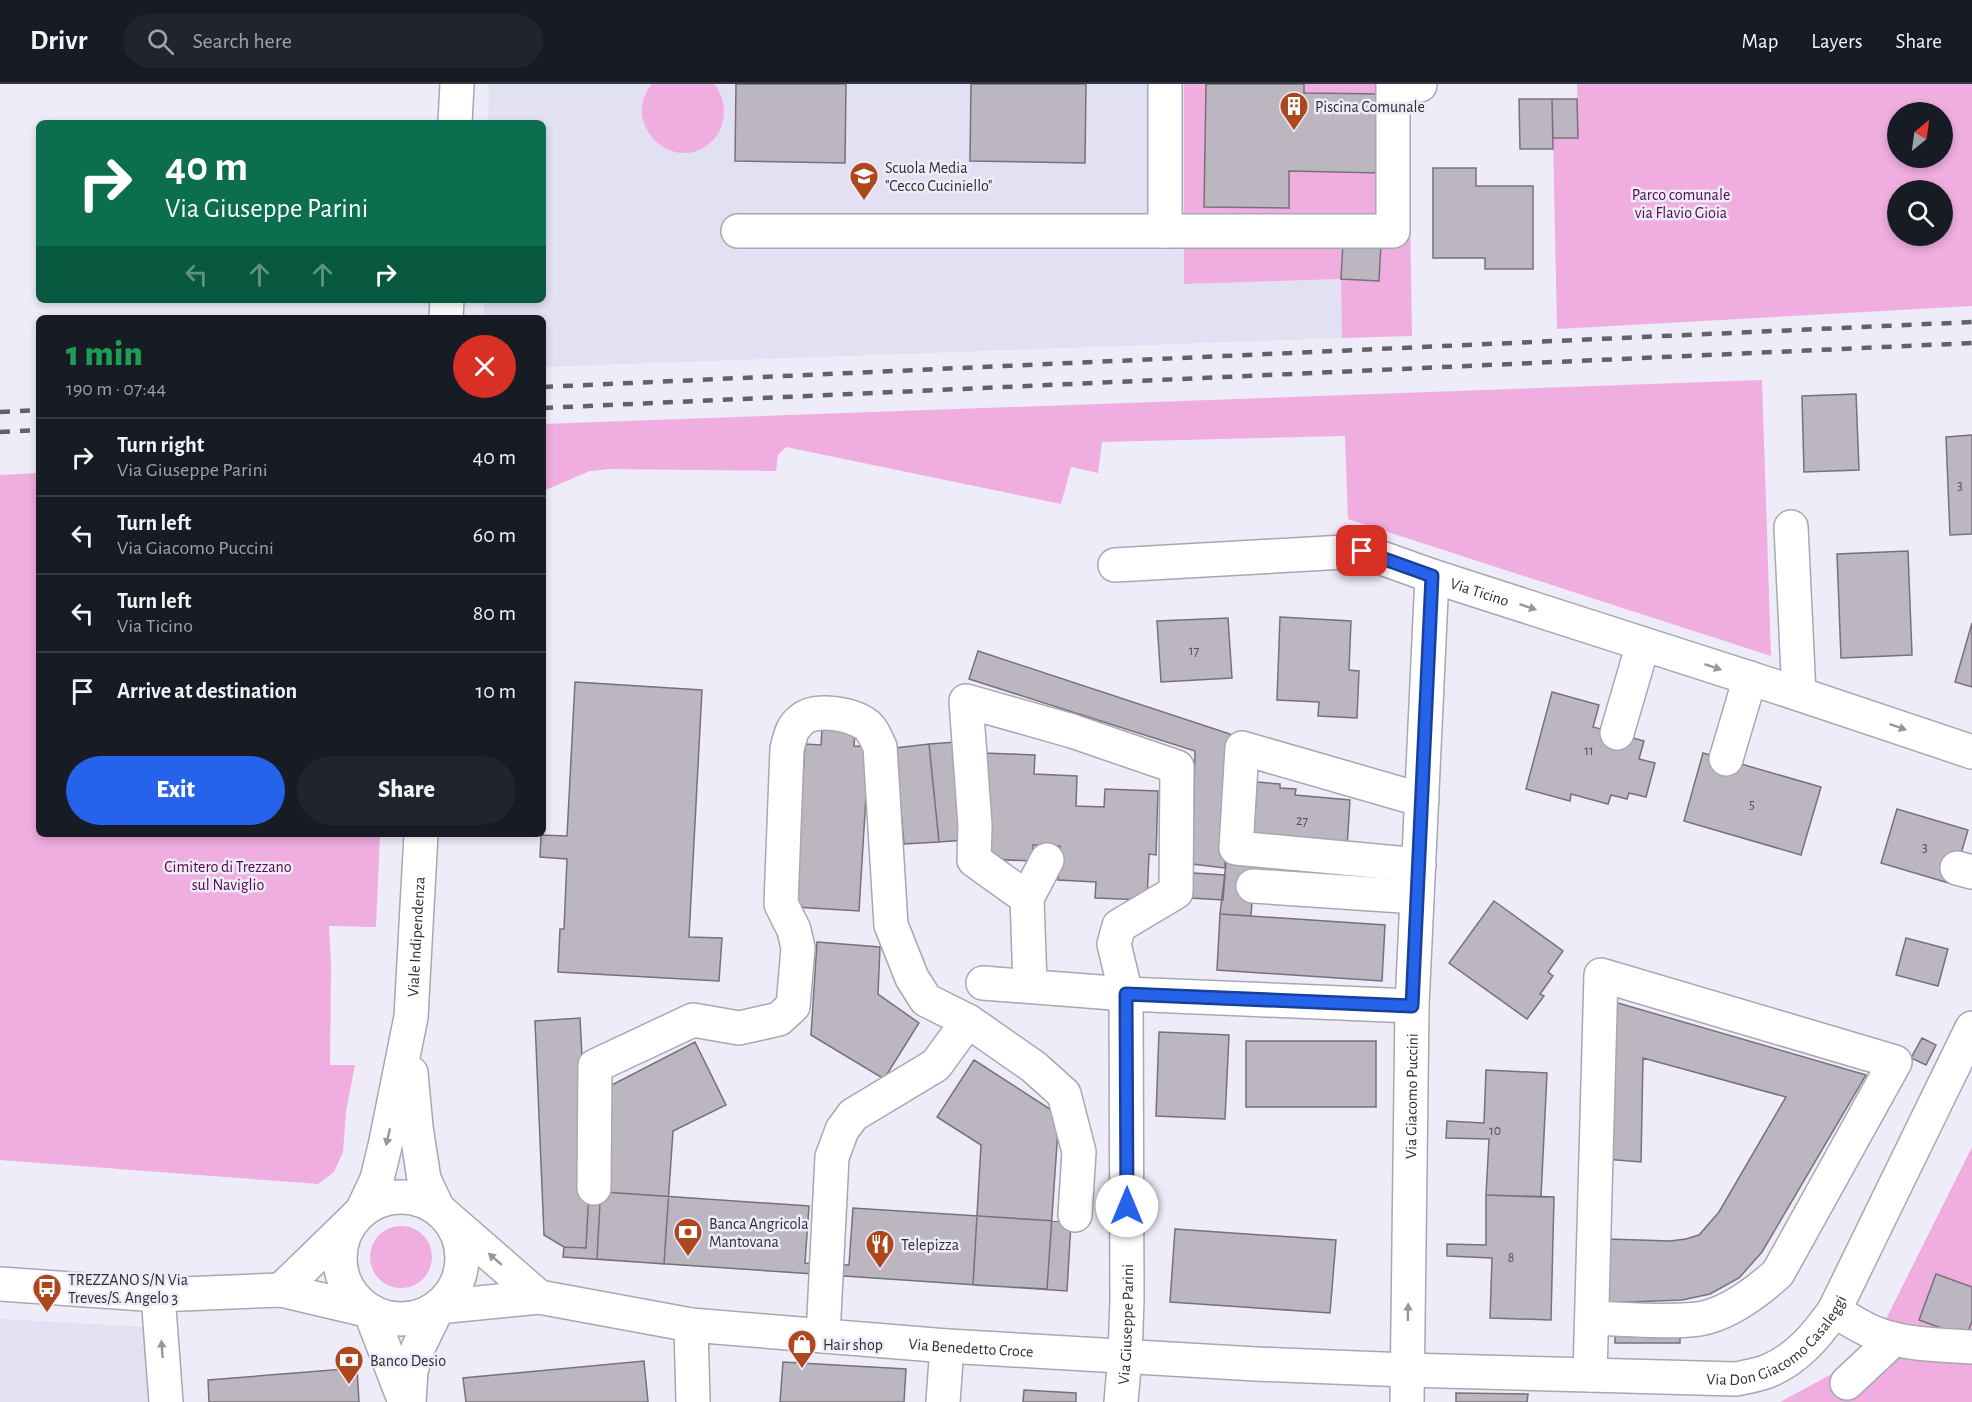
<!DOCTYPE html>
<html lang="en">
<head>
<meta charset="utf-8">
<style>
  body { margin:0; font-family:"Alegreya Sans",sans-serif; background:#20242c; color:#f1f3f6; height:100vh; display:flex; flex-direction:column; font-size:22px; white-space:nowrap }
  * { box-sizing:border-box; margin:0 }
  p { font-size:20px; color:#9ea1a6 }
  .icon { flex:none; width:33px; height:33px; fill:none; stroke:currentColor; stroke-width:2; stroke-linecap:round; stroke-linejoin:round }
  .map { position:relative; flex:1; overflow:hidden }
  .drawer { position:absolute; left:36px; top:231px; width:510px; height:522px; display:flex; flex-direction:column; background:#171b24; border-radius:9px; box-shadow:0 3px 9px #0003 }
  .drawer>* { flex:none }
  .top-card { position:absolute; left:36px; top:36px; width:510px; height:183px; border-radius:9px; box-shadow:0 3px 9px #0003; background:#0b6e4f; color:#fff; overflow:hidden }
  .needle { width:39px; rotate:29deg }
  .tools { position:absolute; left:1887px; top:18px; display:grid; gap:12px }
  .tools a { display:grid; place-items:center; width:66px; height:66px; border-radius:50%; background:#171b24; box-shadow:0 3px 9px #0003; font-size:30px }
  .pin { position:absolute; display:grid; place-items:center; width:51px; height:51px; color:#fff; margin:-26px; border-radius:12px; box-shadow:0 3px 9px #0006 }
  .me { position:absolute; width:66px; margin:-33px; rotate:0deg; stroke-linejoin:round; filter:drop-shadow(0 0 4px #0008) }
  .turn { display:flex; align-items:center; gap:21px; height:126px; padding:0 30px; font-size:27px }
  .turn .icon { width:78px; height:78px; stroke-width:2.5 }
  .turn b { display:block; font-size:42px; line-height:51px }
  .lanes { display:flex; align-items:center; height:57px; padding:0 30px; background:#0003; justify-content:center; gap:30px; direction:ltr }
  .lanes .off { opacity:.35 }
  .round { display:grid; place-items:center; flex:none; width:63px; height:63px; border-radius:32px; background:#20242c }
  .head { display:flex; align-items:center; justify-content:space-between; height:102px; padding:0 30px }
  h1 { font-size:36px; font-weight:800; line-height:45px; color:#1e9e55 }
  .action { display:flex; gap:12px; margin-top:auto; padding:12px 30px }
  .action a { flex:1; height:69px; border-radius:36px; background:#2563eb; color:#fff; font-size:24px; font-weight:800; line-height:69px; text-align:center }
  .action a+a { background:#20242c; color:#f1f3f6 }
  ul { padding:0; list-style:none }
  li { display:flex; align-items:center; gap:18px; height:78px; padding:0 30px; border-top:2px solid #363941 }
  li div { flex:1 }
  li b { display:block; font-size:22px }
  li em { font-style:normal }
  header { display:flex; align-items:center; gap:36px; box-sizing:border-box; height:84px; padding:0 30px; background:#171b24; border-bottom:2px solid #363941 }
  header strong { font-size:28px }
  nav { display:flex; gap:33px; margin-inline-start:auto; font-size:21px }
  .search { width:420px; height:54px; background:#20242c; display:flex; align-items:center; gap:15px; box-sizing:border-box; padding:0 21px; border-radius:33px; color:#9ea1a6; font-size:22px }
  .map>svg:first-child { display:block }
  .built { fill:#e2e0f3 }
  .green { fill:#efade0; fill-rule:evenodd }
  .building { fill:#bcb6c0; stroke:#77717a; stroke-width:1.5 }
  .lines { fill:none; stroke-linecap:round; stroke-linejoin:round }
  .minor-casing { stroke:#a8a7b2; stroke-width:36 }
  .major-casing { stroke:#a8a7b2; stroke-width:36 }
  .minor { stroke:#fff; stroke-width:33 }
  .major { stroke:#fff; stroke-width:33 }
  .rail { stroke:#626167; stroke-width:4.5; stroke-dasharray:10 10; stroke-linecap:butt }
  .oneway { fill:#979799 }
  .route-casing { stroke:#184099; stroke-width:15 }
  .route { stroke:#2563eb; stroke-width:10 }
  .labels { text-anchor:middle; stroke-width:5; stroke-linejoin:round; paint-order:stroke }
  .number-label { font-size:14px; fill:#525156 }
  .poi-label { font-size:16px; fill:#2f2f33; stroke:#eeecf8; text-anchor:start }
  .park-label { font-size:16px; fill:#540a49; stroke:#eeecf8 }
  .street-label { font-size:16px; fill:#2f2f33; stroke:#eeecf8 }
</style>
</head>
<body>
<header>
<strong>Drivr</strong>
<div class="search"><svg class="icon" aria-label="search" viewBox="0 0 24 24"><circle cx="10" cy="10" r="6"/><path d="M15 15l6 6"/></svg>Search here</div>
<nav><a>Map</a><a>Layers</a><a>Share</a></nav>
</header>
<div class="map">
<svg width="1972" height="1318" viewBox="0 0 1972 1318">
  <rect width="100%" height="100%" fill="#eeecf8"/>
  <path class="built" d="M489 0H1184V200L1341 195 1342 254 543 283V234H484V216H543V39H488Z
    M0 1235 144 1243 148 1318H0Z"/>
  <path class="green" d="M652 0H714C730 19 727 51 703 64 680 77 652 63 644 39 639 25 643 11 652 0Z
    M1184 0H1408L1412 252 1342 254 1341 195 1184 200Z
    M1577 0H1972V222L1557 245 1553 54 1578 53ZM1898 28H1942V74H1898ZM1898 106H1942V152H1898Z
    M1762 296 1771 572 1348 435 1345 352 1102 358 1098 389 1071 383 1061 420 786 363 778 371 776 387 611 385 590 387 543 407V340Z
    M39 389V750H380L376 843 329 842 331 882 330 981H355L346 1027 343 1068 334 1088 318 1100 0 1076V391Z
    M1972 1063V1318H1780L1830 1291 1878 1251Z
    M370 1173a31 31 0 1 1 62 0a31 31 0 1 1-62 0Z"/>
  <path class="building" d="M736 0H846L845 79 735 77Z
    M971 0H1086L1085 79 970 77Z
    M1206 0H1304V9L1383 10 1382 89 1289 87V124L1204 123Z
    M1519 15H1552L1553 65H1520Z
    M1552 15H1577L1578 54H1553Z
    M1433 84H1476V102H1533V185H1485V174H1433Z
    M1343 158 1381 160 1379 197 1341 195Z
    M1856 310 1859 386 1804 388 1802 312Z
    M1972 351V450L1950 451 1946 353Z
    M1908 467 1912 571 1841 574 1837 470Z
    M1280 533 1351 537 1349 586 1359 587 1357 634 1318 632 1319 618 1277 616Z
    M1228 534 1232 594 1161 598 1157 537Z
    M1972 539V603L1955 598Z
    M978 567 1230 650 1225 784 1192 780 1195 667 969 595Z
    M575 598 702 606 689 853 722 854 719 897 558 888 560 845H564L567 775 540 773 541 751 567 752Z
    M1552 608 1599 621 1593 643 1644 657 1639 675 1655 679 1646 713 1629 709 1627 715 1611 711 1608 720 1571 710 1570 717 1526 705Z
    M822 645 855 647 854 662 869 663 859 827 795 823 805 660 821 661Z
    M957 658 966 756 939 758 929 660Z
    M929 660 939 758 904 760 895 664Z
    M983 669 1035 671 1034 690 1077 692 1076 722 1104 723 1105 705 1158 707 1156 771 1149 770 1147 816 1095 814 1096 798 1058 796 1060 762 1033 761V777L985 775Z
    M1703 669 1821 703 1801 771 1684 737Z
    M1257 698 1280 700V704L1296 705 1295 711 1350 716 1347 763 1253 755Z
    M1897 725 1968 746 1952 800 1881 779Z
    M1227 771 1255 773 1251 832 1220 830Z
    M1193 789 1225 791 1223 816 1191 814Z
    M1494 817 1563 867 1548 888 1553 892 1540 910 1544 912 1527 935 1449 879Z
    M1220 830 1385 841 1382 897 1217 886Z
    M1906 854 1948 865 1938 902 1896 891Z
    M817 858 880 863 878 910 919 939 884 995 811 951Z
    M1611 917 1866 991 1762 1168 1739 1194 1710 1210 1682 1216 1607 1219 1608 1155 1670 1157 1686 1155 1699 1151 1719 1128 1786 1013 1643 974 1641 1078 1605 1075Z
    M580 934 589 1107 586 1164 564 1163 544 1151 535 937Z
    M1159 948 1229 951 1225 1035 1156 1032Z
    M1922 954 1936 961 1926 981 1911 974Z
    M1246 957H1376V1023H1246Z
    M695 958 726 1021 673 1047 664 1180 597 1175 606 1004Z
    M974 976 1059 1031 1047 1205 973 1201 981 1061 937 1033Z
    M1486 986 1547 989 1541 1113 1486 1111 1489 1055 1446 1054 1447 1037 1484 1039Z
    M589 1107 809 1122 805 1179 849 1181 853 1124 1071 1138 1067 1207 563 1173 564 1163 586 1164Z
    M1486 1111 1554 1113 1551 1236 1490 1234 1492 1174 1447 1172V1160L1486 1161Z
    M1175 1145 1336 1156 1330 1229 1170 1218Z
    M1936 1190 1972 1203V1237L1966 1253 1919 1236Z
    M1615 1239H1680V1259H1615Z
    M644 1277 648 1318H466L463 1294Z
    M783 1278 906 1285 904 1318H780Z
    M357 1284 359 1318H209L208 1296Z
    M1024 1306 1076 1309V1318H1023Z
    M1456 1309 1528 1310 1527 1318H1456Z"/>
  <g class="lines">
    <g class="minor-casing">
      <g id="minor">
        <path d="M1165 0V147H1393V1H1420"/>
        <path d="M738 147H1165"/>
        <path d="M1791 443 1799 610"/>
        <path id="s1" d="M1115 481 1362 467 1432 492 1799 610 1972 668"/>
        <path d="M1617 649 1643 560"/>
        <path d="M1726 675 1750 594"/>
        <path d="M1419 781 1236 764 1242 664 1422 716"/>
        <path d="M1957 784 1972 788"/>
        <path d="M1253 802 1417 813"/>
        <path d="M1027 814 1047 776"/>
        <path d="M983 899 1126 910 1114 860 1119 842 1176 808 1177 683 1072 647 966 617 975 741 974 776 1027 814 1030 901"/>
        <path d="M968 937 1034 983 1064 1010 1079 1068 1075 1131"/>
        <path d="M594 1104 595 982 693 936 739 944 779 935 793 922 798 864 794 846 781 820 787 665C790 654 791 644 801 636 815 623 854 630 868 642 873 647 877 656 880 663L891 841 912 894 926 916 968 937 936 981 853 1031 842 1046 832 1073 823 1252"/>
        <path d="M438 1125 539 1213"/>
        <path d="M0 1200 158 1211 281 1206 370 1227"/>
        <path d="M281 1206 353 1136"/>
        <path d="M158 1211 166 1318"/>
        <path id="s2" d="M438 1223 539 1213 691 1241 947 1262 1256 1280 1407 1286 1736 1295C1746 1293 1758 1291 1768 1287 1797 1275 1816 1252 1834 1227L1972 944"/>
        <path d="M1834 1227C1849 1235 1864 1246 1880 1251 1909 1261 1941 1261 1972 1263"/>
        <path d="M691 1241 693 1318"/>
        <path d="M1590 1291 1601 891 1895 978 1778 1189C1757 1208 1728 1230 1699 1235 1665 1239 1626 1235 1592 1234"/>
        <path d="M1847 1299 1894 1255"/>
        <path d="M943 1318 947 1262"/>
        <path id="s3" d="M1121 1318 1125 1272 1127 1216 1126 910 1412 922"/>
        <path id="s4" d="M1407 1318 1412 922 1432 492"/>
      </g>
    </g>
    <g class="major-casing">
      <g id="major">
        <path d="M455 39 457 0"/>
        <path d="M446 234 447 216"/>
        <path d="M411 989 416 1043 424 1095 438 1125"/>
        <circle cx="401" cy="1174" r="61"/>
        <path id="s5" d="M363 1125 377 1095 385 1062 411 933 421 750"/>
        <path d="M370 1227 405 1318"/>
        <path d="M409 1318 411 1287 418 1264 438 1223"/>
      </g>
    </g>
    <use href="#minor" class="minor"/>
    <use href="#major" class="major"/>
    <path class="rail" d="M543 303 1972 238
      M543 324 1972 259
      M0 328 39 326
      M0 348 39 346"/>
  </g>
  <defs><path id="oneway-solid" d="M-6-.8H1V-3.2L6.5 0L1 3.2V.8H-6Z" transform="scale(1.5)"/></defs>
  <g class="oneway">
    <use href="#oneway-solid" transform="translate(1528 523) rotate(18)"/>
    <use href="#oneway-solid" transform="translate(1713 583) rotate(18)"/>
    <use href="#oneway-solid" transform="translate(1898 643) rotate(19)"/>
    <use href="#oneway-solid" transform="translate(388 1053) rotate(103)"/>
    <use href="#oneway-solid" transform="translate(495 1175) rotate(-139)"/>
    <use href="#oneway-solid" transform="translate(1408 1228) rotate(-89)"/>
    <use href="#oneway-solid" transform="translate(162 1265) rotate(-94)"/>
  </g>
  <g class="lines">
    <g class="route-casing">
      <path id="route" d="M1127 1122 1126 910 1412 922 1432 492 1362 467"/>
    </g>
    <use href="#route" class="route"/>
  </g>
  <defs>
    <g id="building-pin" transform="scale(1.5)"><path d="M0 17L-7.5 6A9.5 9.5 0 1 1 7.5 6Z" fill="#ad471e" stroke="#eeecf8"/><path d="M-4-6H4V6H1V3H-1V6H-4ZM-2.5-4.3h1.7v1.8h-1.7ZM.8-4.3h1.7v1.8H.8ZM-2.5-1h1.7V.8h-1.7ZM.8-1h1.7V.8H.8Z" fill="#fff"/></g>
    <g id="school-pin" transform="scale(1.5)"><path d="M0 17L-7.5 6A9.5 9.5 0 1 1 7.5 6Z" fill="#ad471e" stroke="#eeecf8"/><path d="M0-5L7-2L0 1L-7-2ZM-4 1L0 2.5L4 1V4Q0 6-4 4Z" fill="#fff"/></g>
    <g id="bank-pin" transform="scale(1.5)"><path d="M0 17L-7.5 6A9.5 9.5 0 1 1 7.5 6Z" fill="#ad471e" stroke="#eeecf8"/><path d="M-6-4H6V4H-6ZM0-2.3a2.3 2.3 0 1 0 0 4.6a2.3 2.3 0 1 0 0-4.6Z" fill="#fff"/></g>
    <g id="restaurant-pin" transform="scale(1.5)"><path d="M0 17L-7.5 6A9.5 9.5 0 1 1 7.5 6Z" fill="#ad471e" stroke="#eeecf8"/><path d="M-5-6h1v4h1v-4h1v4h1v-4h1v5L-1.5 .5V6h-2V.5L-5-1ZM5-6V6H3V1.5H1.5Q1.5-4 5-6Z" fill="#fff"/></g>
    <g id="bus-pin" transform="scale(1.5)"><path d="M0 17L-7.5 6A9.5 9.5 0 1 1 7.5 6Z" fill="#ad471e" stroke="#eeecf8"/><path d="M-5-6H5V4H4V6H2V4H-2V6H-4V4H-5ZM-3.5-4V0h7V-4ZM-3.5 1.2v1.5H-2V1.2ZM2 1.2v1.5H3.5V1.2Z" fill="#fff"/></g>
    <g id="shop-pin" transform="scale(1.5)"><path d="M0 17L-7.5 6A9.5 9.5 0 1 1 7.5 6Z" fill="#ad471e" stroke="#eeecf8"/><path d="M-5-2.5h2.3a2.7 3.5 0 0 1 5.4 0H5L5.5 6h-11ZM-1.5-2.5h3a1.5 2.3 0 0 0-3 0Z" fill="#fff"/></g>
  </defs>
  <g fill-rule="evenodd">
    <use href="#building-pin" x="1294" y="22"/>
    <use href="#school-pin" x="864" y="92"/>
    <use href="#bank-pin" x="688" y="1148"/>
    <use href="#restaurant-pin" x="880" y="1160"/>
    <use href="#bus-pin" x="47" y="1204"/>
    <use href="#shop-pin" x="802" y="1260"/>
    <use href="#bank-pin" x="349" y="1276"/>
  </g>
  <g class="labels">
    <g class="number-label">
      <text x="1960" y="406">3</text>
      <text x="1194" y="571">17</text>
      <text x="1589" y="671">11</text>
      <text x="1752" y="725">5</text>
      <text x="1302" y="741">27</text>
      <text x="1925" y="768">3</text>
      <text x="1495" y="1051">10</text>
      <text x="1511" y="1178">8</text>
    </g>
    <g class="poi-label">
      <text x="1315" y="28">Piscina Comunale</text>
      <text x="885" y="89">Scuola Media<tspan x="885" dy="18">"Cecco Cuciniello"</tspan></text>
      <text x="709" y="1145">Banca Angricola<tspan x="709" dy="18">Mantovana</tspan></text>
      <text x="901" y="1166">Telepizza</text>
      <text x="68" y="1201">TREZZANO S/N Via<tspan x="68" dy="18">Treves/S. Angelo 3</tspan></text>
      <text x="823" y="1266">Hair shop</text>
      <text x="370" y="1282">Banco Desio</text>
    </g>
    <g class="park-label">
      <text x="1681" y="116">Parco comunale<tspan x="1681" dy="18">via Flavio Gioia</tspan></text>
      <text x="228" y="788">Cimitero di Trezzano<tspan x="228" dy="18">sul Naviglio</tspan></text>
    </g>
    <g class="street-label">
      <text dy="6" stroke="none"><textPath href="#s1" startOffset="372">Via Ticino</textPath></text>
      <text dy="6" stroke="none"><textPath href="#s5" startOffset="279">Viale Indipendenza</textPath></text>
      <text dy="6" stroke="none"><textPath href="#s4" startOffset="306">Via Giacomo Puccini</textPath></text>
      <text dy="6" stroke="none"><textPath href="#s3" startOffset="78">Via Giuseppe Parini</textPath></text>
      <text dy="6" stroke="none"><textPath href="#s2" startOffset="1358">Via Don Giacomo Casaleggi</textPath></text>
      <text dy="6" stroke="none"><textPath href="#s2" startOffset="537">Via Benedetto Croce</textPath></text>
    </g>
  </g>
</svg>
<div class="tools">
<a><svg class="needle" viewBox="-14 -14 28 28"><path d="M0-13l5 13h-10z" fill="#e53935"/><path d="M0 13l5-13h-10z" fill="#9ea1a6"/></svg></a>
<a><svg class="icon" aria-label="search" viewBox="0 0 24 24"><circle cx="10" cy="10" r="6"/><path d="M15 15l6 6"/></svg></a>
</div>
<div class="pin" style="left:1362px;top:467px;background:#d93025"><svg class="icon" aria-label="arrive" viewBox="0 0 24 24"><path d="M6 21V4h12l-3 4 3 4H6"/></svg></div>
<svg class="me" style="left:1127px;top:1122px" viewBox="-20 -20 40 40"><circle r="19" fill="#fff"/><path d="M0-13L10 11 0 6-10 11z" fill="#2563eb"/></svg>
<div class="top-card">
<div class="turn"><svg class="icon" aria-label="right" viewBox="0 0 24 24"><path d="M7 20v-9h11M14 6l5 5-5 5"/></svg><div><b>40 m</b>Via Giuseppe Parini</div></div>
<div class="lanes"><svg class="icon off" aria-label="left" viewBox="0 0 24 24"><path d="M17 20v-9H6M10 6l-5 5 5 5"/></svg><svg class="icon off" aria-label="ahead" viewBox="0 0 24 24"><path d="M12 20V5M6 11l6-6 6 6"/></svg><svg class="icon off" aria-label="ahead" viewBox="0 0 24 24"><path d="M12 20V5M6 11l6-6 6 6"/></svg><svg class="icon" aria-label="right" viewBox="0 0 24 24"><path d="M7 20v-9h11M14 6l5 5-5 5"/></svg></div>
</div>
<section class="drawer">
<div class="head"><div><h1>1 min</h1><p>190 m · 07:44</p></div><a class="round" style="background:#d93025;color:#fff"><svg class="icon" aria-label="close" viewBox="0 0 24 24"><path d="M6 6l12 12M18 6L6 18"/></svg></a></div>
<ul>
<li><svg class="icon" aria-label="right" viewBox="0 0 24 24"><path d="M7 20v-9h11M14 6l5 5-5 5"/></svg><div><b>Turn right</b><p>Via Giuseppe Parini</p></div><em>40 m</em></li>
<li><svg class="icon" aria-label="left" viewBox="0 0 24 24"><path d="M17 20v-9H6M10 6l-5 5 5 5"/></svg><div><b>Turn left</b><p>Via Giacomo Puccini</p></div><em>60 m</em></li>
<li><svg class="icon" aria-label="left" viewBox="0 0 24 24"><path d="M17 20v-9H6M10 6l-5 5 5 5"/></svg><div><b>Turn left</b><p>Via Ticino</p></div><em>80 m</em></li>
<li><svg class="icon" aria-label="arrive" viewBox="0 0 24 24"><path d="M6 21V4h12l-3 4 3 4H6"/></svg><div><b>Arrive at destination</b></div><em>10 m</em></li>
</ul>
<div class="action"><a>Exit</a><a>Share</a></div>
</section>
</div>
</body>
</html>
